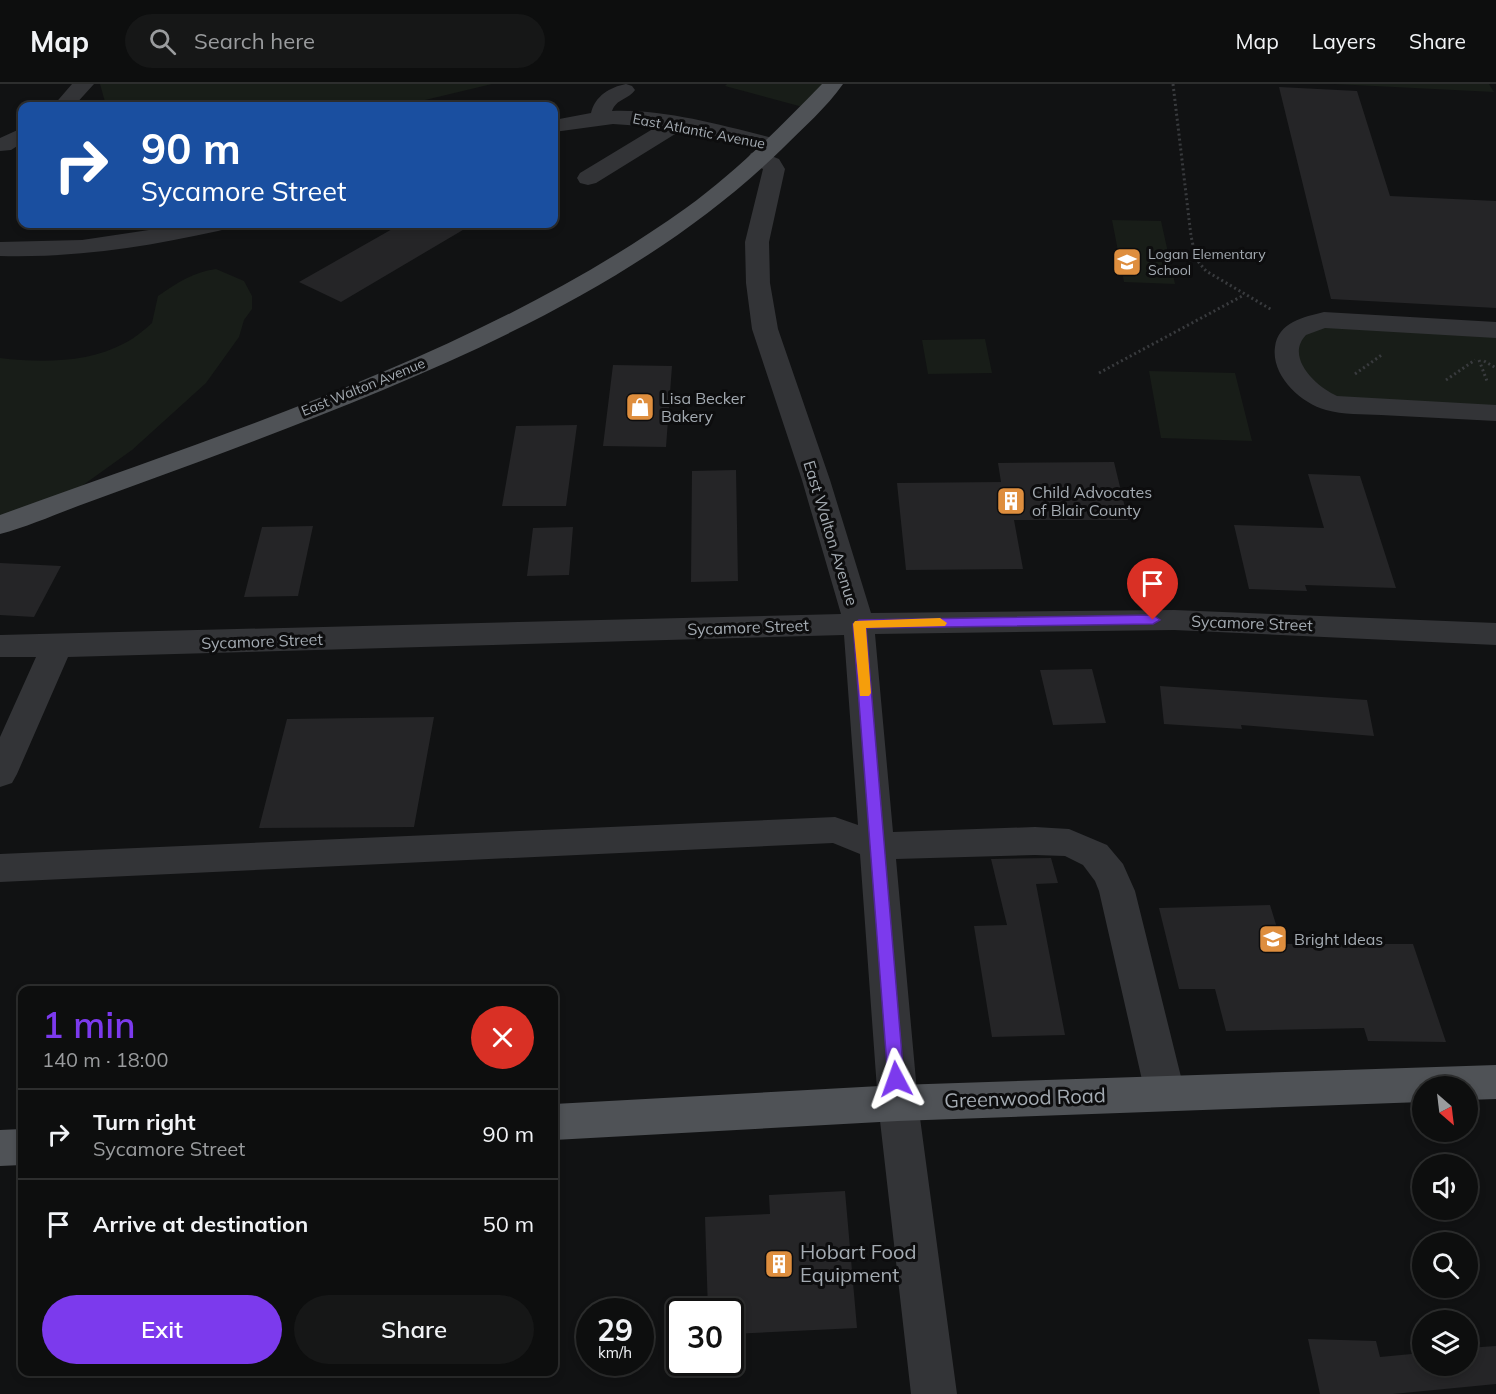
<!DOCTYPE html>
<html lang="en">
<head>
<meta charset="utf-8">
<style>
  body { margin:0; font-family:Mulish,sans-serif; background:#161717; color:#f1f3f6; height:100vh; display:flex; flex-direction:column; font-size:22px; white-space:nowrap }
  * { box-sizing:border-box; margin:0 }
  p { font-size:20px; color:#9a9c9e }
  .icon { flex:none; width:33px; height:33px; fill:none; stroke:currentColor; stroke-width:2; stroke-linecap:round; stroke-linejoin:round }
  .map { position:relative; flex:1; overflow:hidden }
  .sheet { position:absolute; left:18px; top:902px; width:540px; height:390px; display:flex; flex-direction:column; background:#0d0e0e; border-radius:12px; box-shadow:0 3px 9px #0003,0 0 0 2px #2d2e2e }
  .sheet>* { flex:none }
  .top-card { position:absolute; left:18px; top:18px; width:540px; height:126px; border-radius:12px; box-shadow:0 3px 9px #0003,0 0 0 2px #2d2e2e; background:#1a4fa0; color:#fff; overflow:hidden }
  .needle { width:39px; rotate:152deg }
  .controls { position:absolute; left:1412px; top:992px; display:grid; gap:12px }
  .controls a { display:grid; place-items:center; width:66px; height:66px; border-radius:50%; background:#0d0e0e; box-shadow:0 3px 9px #0003,0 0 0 2px #2d2e2e; font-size:30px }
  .speed { position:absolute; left:576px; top:1214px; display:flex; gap:12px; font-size:30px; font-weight:700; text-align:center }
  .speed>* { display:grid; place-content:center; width:78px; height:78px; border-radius:50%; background:#0d0e0e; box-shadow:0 3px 9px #0003,0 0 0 2px #2d2e2e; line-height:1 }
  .speed small { font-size:15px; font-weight:400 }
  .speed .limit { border:3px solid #111; border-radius:9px; background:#fff; color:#111 }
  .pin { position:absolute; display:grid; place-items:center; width:51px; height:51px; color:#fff; margin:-62px -26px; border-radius:50% 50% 50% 0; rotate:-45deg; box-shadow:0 0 6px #0007 }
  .pin .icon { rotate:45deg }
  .me { position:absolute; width:66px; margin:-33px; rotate:356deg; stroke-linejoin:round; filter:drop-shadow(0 0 4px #0008) }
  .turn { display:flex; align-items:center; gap:21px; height:126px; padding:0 24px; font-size:27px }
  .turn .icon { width:78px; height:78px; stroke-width:2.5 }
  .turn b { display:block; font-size:42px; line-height:51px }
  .round { display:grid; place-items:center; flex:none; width:63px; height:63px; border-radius:32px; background:#161717 }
  .headline { display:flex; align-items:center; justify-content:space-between; height:102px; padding:0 24px }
  h1 { font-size:36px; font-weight:600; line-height:45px; color:#7c3aed }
  .action { display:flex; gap:12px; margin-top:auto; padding:12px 24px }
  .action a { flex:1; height:69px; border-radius:36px; background:#7c3aed; color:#fff; font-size:24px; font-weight:600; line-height:69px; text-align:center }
  .action a+a { background:#161717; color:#f1f3f6 }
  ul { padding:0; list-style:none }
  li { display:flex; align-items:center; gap:18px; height:90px; padding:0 24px; border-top:2px solid #2d2e2e }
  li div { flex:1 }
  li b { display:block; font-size:22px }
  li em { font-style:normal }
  header { display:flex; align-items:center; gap:36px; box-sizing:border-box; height:84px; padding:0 30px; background:#0d0e0e; border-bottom:2px solid #2d2e2e }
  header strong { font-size:28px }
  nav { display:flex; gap:33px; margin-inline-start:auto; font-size:21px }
  .search { width:420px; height:54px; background:#161717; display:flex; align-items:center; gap:15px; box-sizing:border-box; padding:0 21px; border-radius:33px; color:#9a9c9e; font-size:22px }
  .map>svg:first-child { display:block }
  .green { fill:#181d18 }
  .building { fill:#252527 }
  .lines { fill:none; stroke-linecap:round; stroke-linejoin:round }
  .path { stroke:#393b3e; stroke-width:3; stroke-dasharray:2 3; stroke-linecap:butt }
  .minor { fill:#333437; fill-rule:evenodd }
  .major { fill:#4f5256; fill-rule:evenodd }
  .route { fill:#7c3aed; stroke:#51269a; stroke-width:1.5 }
  .slow { fill:#f59e0b }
  .labels { text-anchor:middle; stroke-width:6; stroke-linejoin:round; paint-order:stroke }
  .far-street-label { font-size:14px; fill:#a4abb2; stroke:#0d0d0e }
  .far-poi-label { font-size:14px; fill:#a4abb2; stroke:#0d0d0e; text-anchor:start }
  .poi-label { font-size:16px; fill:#a4abb2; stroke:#0d0d0e; text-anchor:start }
  .street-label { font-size:16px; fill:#a4abb2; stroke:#0d0d0e }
  .near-street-label { font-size:20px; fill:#a4abb2; stroke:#0d0d0e }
  .near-poi-label { font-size:20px; fill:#a4abb2; stroke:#0d0d0e; text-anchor:start }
</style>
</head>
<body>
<header>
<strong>Map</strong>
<div class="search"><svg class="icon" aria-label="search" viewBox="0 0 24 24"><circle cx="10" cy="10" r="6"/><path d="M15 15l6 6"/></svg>Search here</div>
<nav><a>Map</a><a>Layers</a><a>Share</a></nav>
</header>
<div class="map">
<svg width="1496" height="1310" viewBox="0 0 1496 1310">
  <rect width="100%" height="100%" fill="#111213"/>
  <path class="green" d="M100 0H492L400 22H104L105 18Z
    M727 0H833L810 25 725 2Z
    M1334 0H1489L1494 8Z
    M1112 136 1161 137 1175 200 1124 198Z
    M216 185 244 197 252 212V225L244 236 239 253 206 299 132 366 79 404 0 440V274C41 279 88 279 125 259 135 254 144 246 152 239L158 212C177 199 193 188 216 185Z
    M1309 240 1496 246V329L1332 320 1297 294 1295 248Z
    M985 255 992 289 928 290 922 256Z
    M1149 287 1235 289 1252 357 1161 354Z"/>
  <path class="building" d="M1279 3 1357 7 1390 112 1496 117V224L1331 215Z
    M401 140H473L341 218 299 198Z
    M613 281 672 282 666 363 603 362Z
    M577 341 566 422H502L516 342Z
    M1114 378 1128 436H1014L1023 485 906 486 897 399 1001 398 998 379Z
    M736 386 738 497 691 498 692 387Z
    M1308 390 1360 392 1396 504 1305 501 1307 507 1249 505 1234 441 1324 444Z
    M313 442 298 512 244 513 262 443Z
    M573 443 569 491 527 492 533 444Z
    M0 479 61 482 34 533 0 531Z
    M1092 585 1106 639 1053 641 1040 586Z
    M1160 602 1367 616 1374 652 1241 641 1242 645 1164 640Z
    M434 633 414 743 259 744 287 635Z
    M1051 774 1058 799 1036 800 1065 951 992 953 974 842 1007 841 991 775Z
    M1270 821 1282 860H1413L1446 958 1368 957 1364 944 1226 947 1215 905H1179L1159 824Z
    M845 1107 857 1244 730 1250V1227H708L705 1133 770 1130 769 1111Z
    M1308 1255 1376 1257 1380 1273 1422 1269V1281H1467V1264L1496 1262V1300L1393 1310H1320Z"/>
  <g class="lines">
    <path class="path" d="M1173 0 1191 152 1196 175 1206 187 1272 226
      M1479 276 1487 297
      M1484 277 1496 284
      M1099 289 1244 211
      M1355 290 1383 270
      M1446 296 1475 276"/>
    <path class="minor" d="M72 0H94L74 22H53Z
      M626 0 632 2 635 6C629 15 616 15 612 27 668 25 727 43 781 56L784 61 781 66 773 68 680 47 596 99 588 101 580 99 577 94 580 89 656 43 613 40 554 48V36L591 29C595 12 610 3 626 0Z
      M22 44V59L11 66 0 67V54Z
      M759 67 779 75 785 85 769 158 770 199 778 245 830 396 871 529 1174 526 1496 539V561L1174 546 875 550 893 748 1035 743 1069 745 1107 761 1123 780 1135 807 1185 1009 1179 1021 1165 1026 1151 1021 1145 1009 1099 807 1095 797 1083 781 1065 772 1035 771 896 775 918 1019 957 1310H911L878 1019 860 770 833 759 0 798V770L835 733 858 741 844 551 68 573 17 690 12 699 0 703V653L36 573H0V551L841 530 802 396 752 245 746 199 745 158 763 85 751 79 748 74 751 69Z
      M189 140H230L226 145 218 147C146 163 74 174 0 172V158L82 156Z
      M1324 228 1496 238V254L1325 244 1306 251C1284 274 1318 304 1337 312L1496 321V337C1458 335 1419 333 1381 331 1363 330 1343 331 1326 326 1300 319 1271 291 1275 263 1278 238 1304 233 1324 228Z"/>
    <path class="major" d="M822 0H843C827 23 803 44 783 64 628 216 402 301 201 377 160 392 119 407 78 422 52 432 26 443 0 450V431C231 347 485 268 686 124 736 88 779 44 822 0Z
      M1496 981V1015L1467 1016V1002H1422V1018L898 1037 554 1056V1020L898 1001Z
      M22 1045V1081L0 1082V1046Z"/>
  </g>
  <path class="route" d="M1153 531 1160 536 1153 540 866 544 904 995 902 1000 896 1002 890 1000 888 995 853 540 859 536Z"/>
  <path class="slow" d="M940 534 947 539 945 542 866 544 871 609 869 612H860L853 540 855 537Z"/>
  <defs>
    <g id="school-square" transform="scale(1.5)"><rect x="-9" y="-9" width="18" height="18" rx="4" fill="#de8e3e" stroke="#0d0d0e"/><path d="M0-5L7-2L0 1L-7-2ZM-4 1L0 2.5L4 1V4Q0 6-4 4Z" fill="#fff"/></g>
    <g id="shop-square" transform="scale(1.5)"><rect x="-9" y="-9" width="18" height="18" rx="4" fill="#de8e3e" stroke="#0d0d0e"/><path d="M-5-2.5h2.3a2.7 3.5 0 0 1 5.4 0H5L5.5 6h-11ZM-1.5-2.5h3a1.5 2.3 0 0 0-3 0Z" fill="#fff"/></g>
    <g id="building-square" transform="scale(1.5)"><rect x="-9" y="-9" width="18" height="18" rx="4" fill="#de8e3e" stroke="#0d0d0e"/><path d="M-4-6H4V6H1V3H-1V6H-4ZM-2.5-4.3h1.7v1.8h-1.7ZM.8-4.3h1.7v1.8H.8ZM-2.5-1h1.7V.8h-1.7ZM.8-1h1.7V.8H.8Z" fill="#fff"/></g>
  </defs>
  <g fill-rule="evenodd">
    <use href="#school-square" x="1127" y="178"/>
    <use href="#shop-square" x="640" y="323"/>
    <use href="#building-square" x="1011" y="417"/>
    <use href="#school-square" x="1273" y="855"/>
    <use href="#building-square" x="779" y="1180"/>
  </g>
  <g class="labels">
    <g class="far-street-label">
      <text transform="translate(699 47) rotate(11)" y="5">East Atlantic Avenue</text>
      <text transform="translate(363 303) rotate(-22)" y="5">East Walton Avenue</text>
    </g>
    <g class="far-poi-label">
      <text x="1148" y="175">Logan Elementary<tspan x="1148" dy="16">School</tspan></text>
    </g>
    <g class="poi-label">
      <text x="661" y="320">Lisa Becker<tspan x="661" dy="18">Bakery</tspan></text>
      <text x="1032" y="414">Child Advocates<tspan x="1032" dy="18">of Blair County</tspan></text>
      <text x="1294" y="861">Bright Ideas</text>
    </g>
    <g class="street-label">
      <text transform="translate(831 449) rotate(73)" y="6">East Walton Avenue</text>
      <text transform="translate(1252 539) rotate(2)" y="6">Sycamore Street</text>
      <text transform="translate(748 543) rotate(-2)" y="6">Sycamore Street</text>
      <text transform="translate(262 557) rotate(-2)" y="6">Sycamore Street</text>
    </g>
    <g class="near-street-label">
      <text transform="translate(1025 1014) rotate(-2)" y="7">Greenwood Road</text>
    </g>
    <g class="near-poi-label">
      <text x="800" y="1175">Hobart Food<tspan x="800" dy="23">Equipment</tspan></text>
    </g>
  </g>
</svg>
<div class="controls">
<a><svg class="needle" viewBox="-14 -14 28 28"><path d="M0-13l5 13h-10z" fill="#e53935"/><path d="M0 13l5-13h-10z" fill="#9a9c9e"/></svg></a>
<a><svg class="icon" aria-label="sound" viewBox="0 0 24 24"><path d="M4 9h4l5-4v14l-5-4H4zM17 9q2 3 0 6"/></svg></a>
<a><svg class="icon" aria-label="search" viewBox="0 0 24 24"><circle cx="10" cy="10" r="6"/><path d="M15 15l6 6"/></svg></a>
<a><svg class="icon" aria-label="layers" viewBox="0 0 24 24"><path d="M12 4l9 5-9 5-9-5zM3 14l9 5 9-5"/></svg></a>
</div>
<div class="speed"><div>29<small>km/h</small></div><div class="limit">30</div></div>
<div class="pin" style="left:1153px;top:536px;background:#d93025"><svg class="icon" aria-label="arrive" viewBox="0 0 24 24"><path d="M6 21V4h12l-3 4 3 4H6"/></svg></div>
<svg class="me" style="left:896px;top:995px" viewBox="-20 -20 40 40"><path d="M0-17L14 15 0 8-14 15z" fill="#7c3aed" stroke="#fff" stroke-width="4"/></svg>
<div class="top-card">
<div class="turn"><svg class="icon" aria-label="right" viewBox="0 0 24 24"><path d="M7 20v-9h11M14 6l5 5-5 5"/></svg><div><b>90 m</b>Sycamore Street</div></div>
</div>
<section class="sheet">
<div class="headline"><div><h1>1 min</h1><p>140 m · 18:00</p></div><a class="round" style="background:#d93025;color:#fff"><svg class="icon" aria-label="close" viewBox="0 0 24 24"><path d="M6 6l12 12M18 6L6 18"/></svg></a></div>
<ul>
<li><svg class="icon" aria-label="right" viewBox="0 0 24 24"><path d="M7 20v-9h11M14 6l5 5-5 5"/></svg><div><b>Turn right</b><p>Sycamore Street</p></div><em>90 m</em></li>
<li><svg class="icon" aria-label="arrive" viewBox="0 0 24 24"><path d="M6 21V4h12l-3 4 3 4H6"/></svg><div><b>Arrive at destination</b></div><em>50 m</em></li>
</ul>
<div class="action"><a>Exit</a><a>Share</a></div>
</section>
</div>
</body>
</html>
